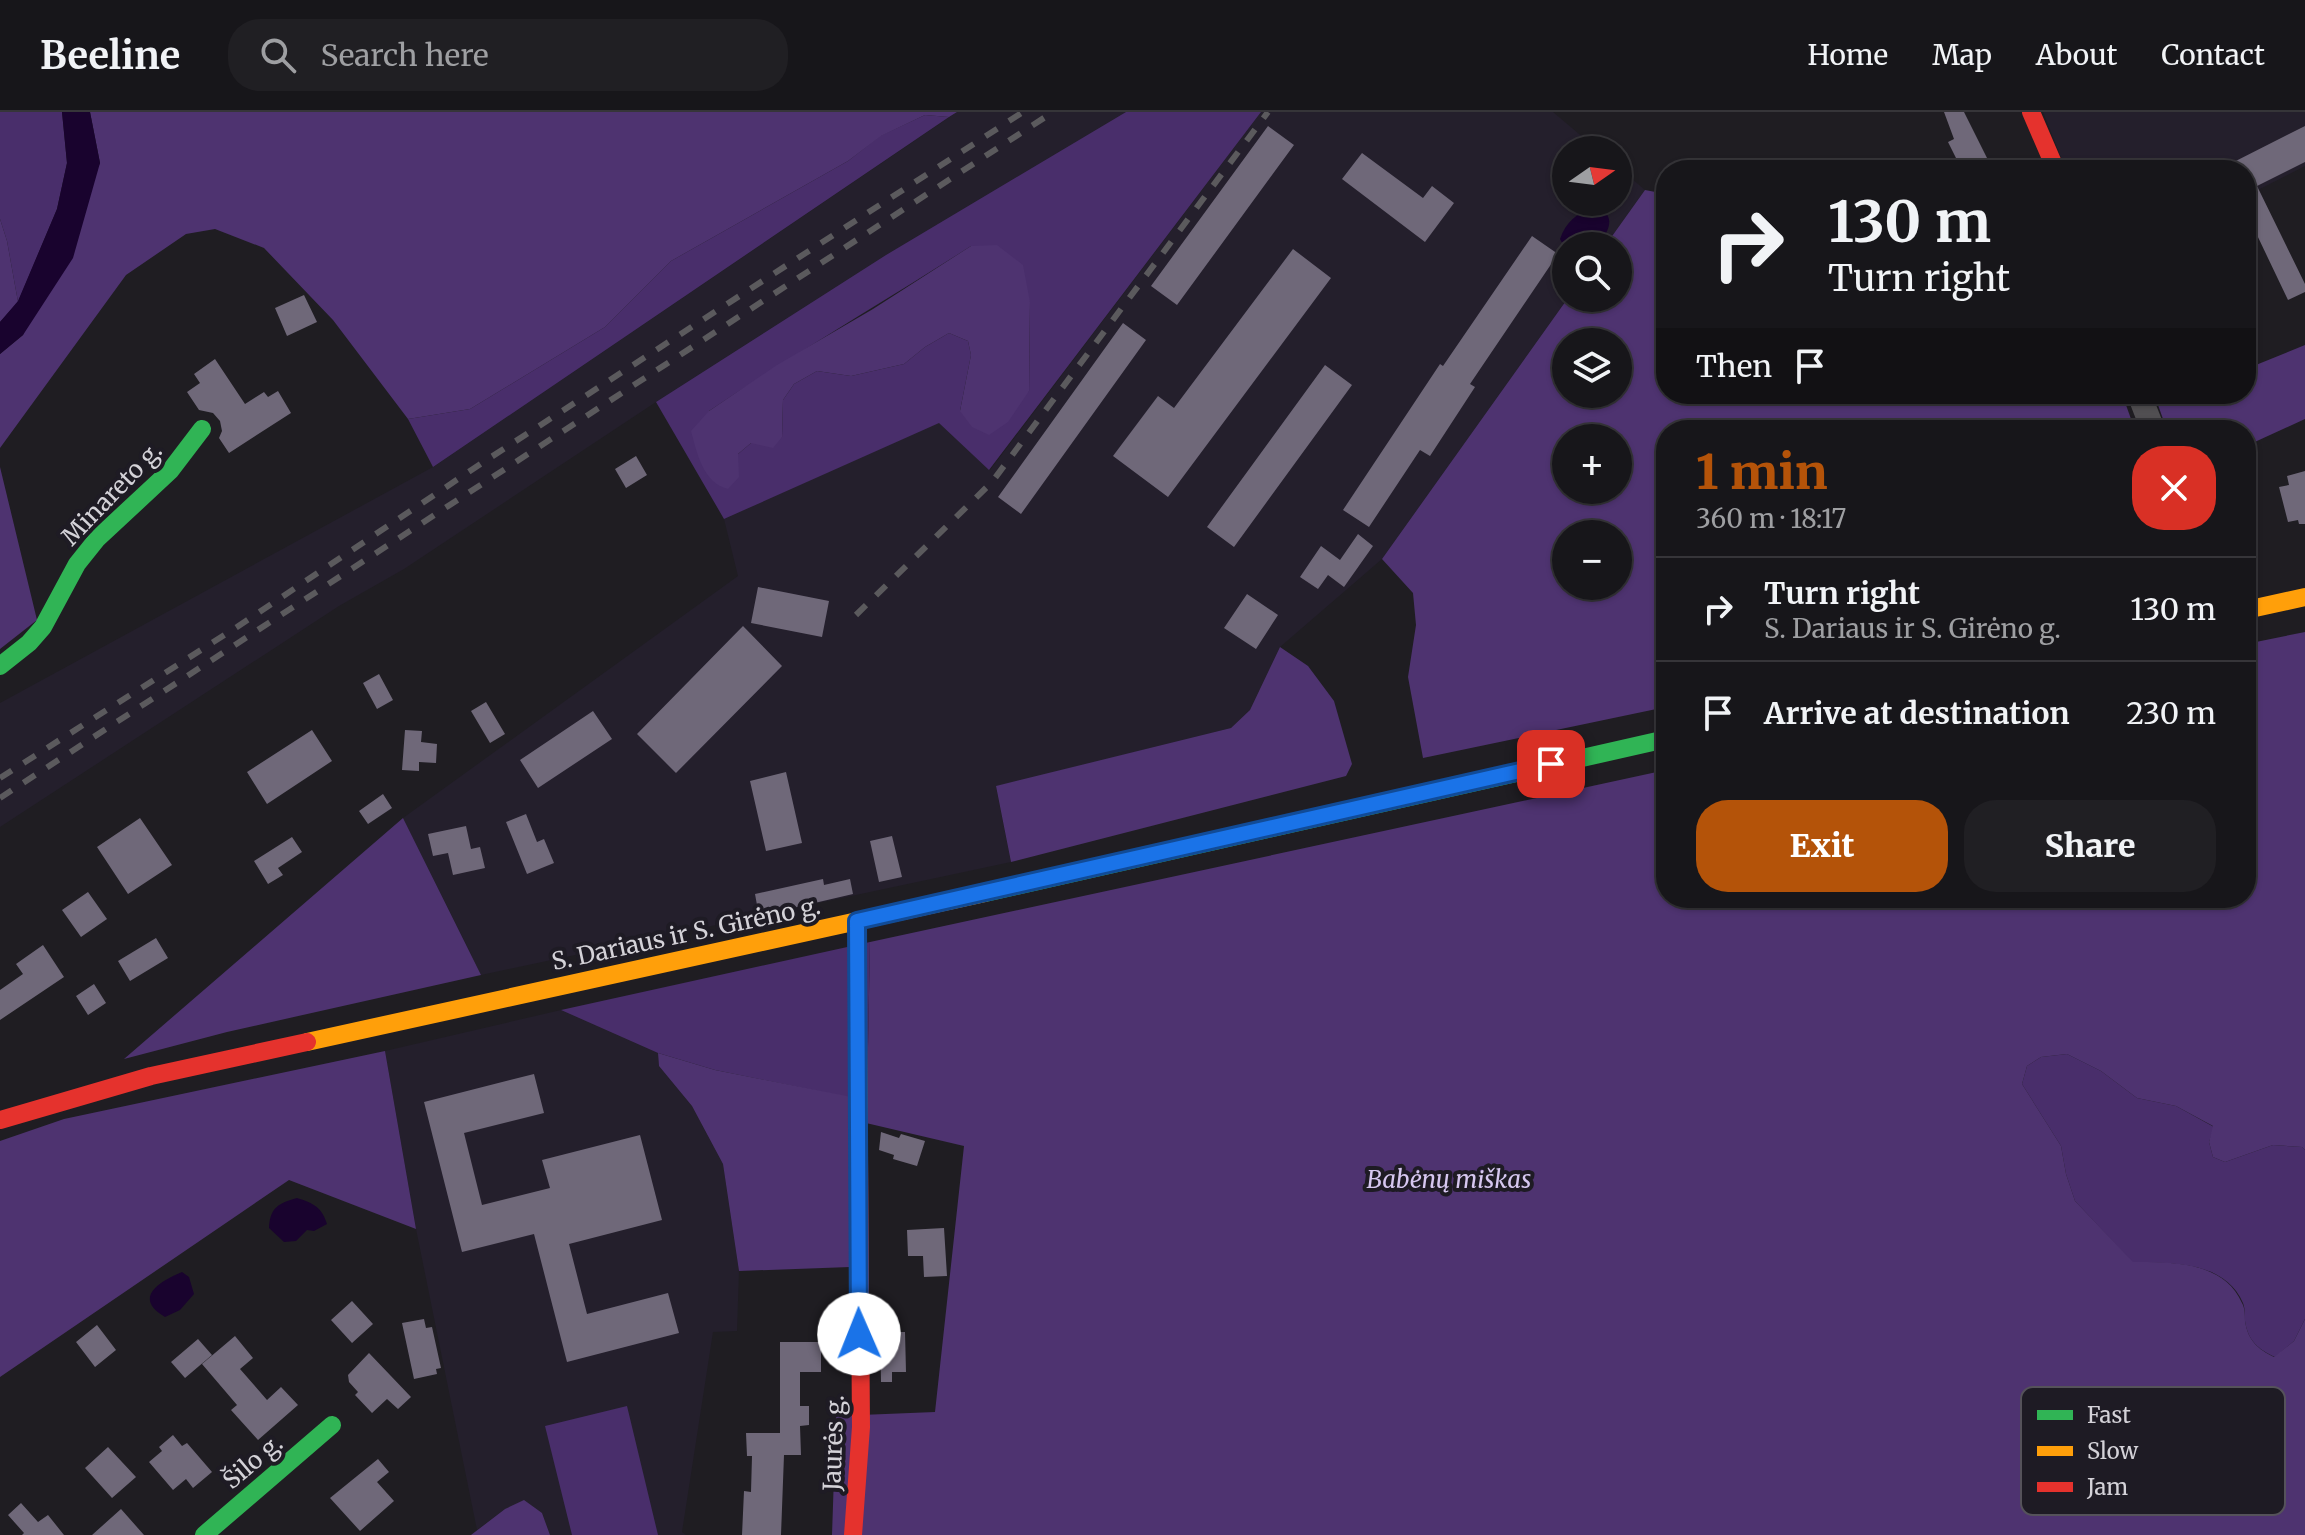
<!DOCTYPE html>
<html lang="en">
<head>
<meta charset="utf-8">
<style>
  body { margin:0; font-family:Merriweather,serif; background:#201f23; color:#f1f3f6; height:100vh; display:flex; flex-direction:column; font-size:30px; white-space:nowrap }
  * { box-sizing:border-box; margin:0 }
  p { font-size:26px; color:#9e9fa2 }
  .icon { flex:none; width:44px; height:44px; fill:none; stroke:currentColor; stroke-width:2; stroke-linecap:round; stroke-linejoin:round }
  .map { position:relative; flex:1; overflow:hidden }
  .sheet { position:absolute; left:1656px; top:308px; width:600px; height:488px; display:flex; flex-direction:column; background:#17161a; border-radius:32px; box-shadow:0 2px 6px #0004,0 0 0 2px #363539 }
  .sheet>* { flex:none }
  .hud { position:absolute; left:1656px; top:48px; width:600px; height:244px; border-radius:32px; box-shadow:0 2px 6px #0004,0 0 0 2px #363539; background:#17161a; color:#f1f3f6; overflow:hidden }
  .needle { width:52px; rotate:76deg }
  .controls { position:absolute; left:1552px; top:24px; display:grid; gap:16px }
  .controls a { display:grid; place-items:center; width:80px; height:80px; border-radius:50%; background:#17161a; box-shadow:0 2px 6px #0004,0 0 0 2px #363539; font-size:40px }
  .pin { position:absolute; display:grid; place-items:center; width:68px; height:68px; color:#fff; margin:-34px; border-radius:16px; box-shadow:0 4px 12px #0006 }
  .me { position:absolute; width:88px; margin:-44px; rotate:359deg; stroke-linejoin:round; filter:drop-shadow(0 0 6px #0008) }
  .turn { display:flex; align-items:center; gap:28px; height:168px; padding:0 40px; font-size:36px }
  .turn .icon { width:104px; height:104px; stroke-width:2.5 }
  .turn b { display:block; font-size:56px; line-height:68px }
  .then { display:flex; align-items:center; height:76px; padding:0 40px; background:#0003; gap:16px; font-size:30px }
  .round { display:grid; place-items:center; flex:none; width:84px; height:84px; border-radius:32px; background:#201f23 }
  .summary { display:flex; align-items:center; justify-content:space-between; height:136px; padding:0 40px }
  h1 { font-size:48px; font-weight:800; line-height:60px; color:#b45309 }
  .primary-button { display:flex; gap:16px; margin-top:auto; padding:16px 40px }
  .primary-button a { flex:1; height:92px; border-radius:32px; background:#b45309; color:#fff; font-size:32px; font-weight:800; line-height:92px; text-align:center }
  .primary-button a+a { background:#201f23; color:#f1f3f6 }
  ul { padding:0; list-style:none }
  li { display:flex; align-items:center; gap:24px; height:104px; padding:0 40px; border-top:2px solid #363539 }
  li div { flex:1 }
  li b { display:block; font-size:30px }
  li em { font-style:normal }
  header { display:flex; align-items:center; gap:48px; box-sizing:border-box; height:112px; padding:0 40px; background:#17161a; border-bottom:2px solid #363539 }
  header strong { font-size:38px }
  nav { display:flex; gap:44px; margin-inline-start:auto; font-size:28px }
  .search { width:560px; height:72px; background:#201f23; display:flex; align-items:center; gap:20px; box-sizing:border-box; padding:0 28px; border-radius:32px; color:#9e9fa2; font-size:30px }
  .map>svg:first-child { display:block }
  .built { fill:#241f2c }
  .green { fill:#492e6b; fill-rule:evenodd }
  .forest { fill:#4e3370; fill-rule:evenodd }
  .water { fill:#19032e }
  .building { fill:#6f6879 }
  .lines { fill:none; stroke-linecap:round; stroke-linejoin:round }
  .street { stroke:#514f52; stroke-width:24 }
  .fast { stroke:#30b455; stroke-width:18 }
  .slow { stroke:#ff9f0a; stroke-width:18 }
  .jam { stroke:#e5322d; stroke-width:18 }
  .rail { stroke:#5b5a5d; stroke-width:6; stroke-dasharray:14 14; stroke-linecap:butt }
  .route-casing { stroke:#114b97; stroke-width:20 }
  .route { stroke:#1a73e8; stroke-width:14 }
  .labels { text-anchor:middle; stroke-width:8; stroke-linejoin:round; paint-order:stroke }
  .street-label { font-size:24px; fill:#d4d2d8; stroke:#1e1b24 }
  .park-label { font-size:24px; font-style:italic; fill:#d6c7f0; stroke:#1e1b24 }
  .key { fill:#1e1b24; stroke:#55525a; stroke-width:2 }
  .key-label { font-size:22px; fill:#d4d2d8 }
</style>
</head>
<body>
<header>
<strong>Beeline</strong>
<div class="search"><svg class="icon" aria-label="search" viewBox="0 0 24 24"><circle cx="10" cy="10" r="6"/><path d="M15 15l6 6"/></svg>Search here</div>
<nav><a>Home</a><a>Map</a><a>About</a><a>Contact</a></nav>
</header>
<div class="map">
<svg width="2305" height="1423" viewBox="0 0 2305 1423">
  <rect width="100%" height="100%" fill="#1f1d22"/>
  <path class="built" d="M957 0H1126L886 143 656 290 404 457 339 494 0 715V591L433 355Z
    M1261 0H1553L1598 38H1566V90H1618V55L1645 78 1605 134H1566L1568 186 1382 447 1280 535 1250 598 1231 616 996 675 1011 750 481 863 403 706 738 464 724 407 939 310 990 358Z
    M2043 0H2305V54L2246 84V58H2066Z
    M561 898 658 941 659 954 692 994 723 1052 739 1159 737 1219 713 1220 682 1420 686 1423H550L542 1401 505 1397 477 1418 416 1117 385 939Z"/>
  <path class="green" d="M0 0H62L67 51 57 97 18 190 7 129 0 107Z
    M1126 0H1261L989 358 939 311 724 407 656 290 886 143ZM971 134 1030 190 1029 279 960 299 971 243 968 229 949 221 925 235 904 252 851 264 817 259 794 272 783 288 782 325 751 331 738 342 709 299C795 241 884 190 971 134Z
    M925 3 949 5 433 355 408 307 470 297 605 215 671 149 848 49 880 24Z
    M870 830 867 989 715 958 658 941 561 898Z
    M2067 942 2101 959 2137 986 2176 994 2214 1015 2209 1030 2213 1045 2225 1050 2273 1033 2302 1035 2305 1038V1207L2294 1229 2275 1245C2258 1237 2248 1229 2245 1209 2245 1204 2245 1196 2243 1191 2225 1149 2171 1150 2133 1151L2075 1089 2066 1062 2061 1034 2022 972 2027 954 2041 945Z
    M627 1294 658 1423H572L545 1314Z"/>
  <path class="forest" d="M90 0H957L949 5 925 3 881 24 848 49 671 149 605 215 470 297 408 307 333 208 264 136 215 117 186 122 126 163 0 336V242L23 223 100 51Z
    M1645 78 1666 82V282H2122L2135 318H1666V595L1423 646 1408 565 1416 513 1413 481 1382 447 1568 186H1618V134H1605ZM1566 230H1618V282H1566ZM1566 326H1618V378H1566ZM1566 422H1618V474H1566Z
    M0 107 7 129 18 190 0 210Z
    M997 133 1023 153 1030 190 1029 279 1008 310 989 323 972 315 960 299 971 243 968 229 949 221 925 235 904 252 851 264 817 259 794 272 783 288 782 325 773 336 751 331 738 342 739 365 728 377C703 371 697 341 691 319L709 299 777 253 873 197 971 134Z
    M2305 233V307L2246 334V318H2167L2158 293 2184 282H2246V257Z
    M0 355 37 508 0 537Z
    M2305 520V1038L2302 1035 2273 1033 2225 1050 2213 1045 2209 1030 2213 1014 2176 994 2137 986 2101 959 2067 942 2041 945 2027 954 2022 972 2061 1034 2066 1062 2075 1089 2133 1150C2171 1150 2224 1149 2242 1191 2245 1196 2245 1204 2245 1209 2248 1229 2258 1237 2274 1245L2294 1229 2305 1207V1423H832L836 1304 935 1300 964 1034 866 1011 850 1155 739 1159 723 1052 692 994 659 954 658 941 715 958 867 988 870 830 1666 658V786H2246V532Z
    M1280 535 1308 554 1334 589 1352 652 1346 664 1011 750 996 674 1231 616 1250 598Z
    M403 706 481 863 227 920 124 947Z
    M385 939 416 1117 289 1068 0 1265V1029L64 1007Z
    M524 1388 542 1401 550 1423H471L505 1397Z"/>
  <path class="water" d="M62 0H90L100 51 73 146 23 223 0 242V210L18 189 57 97 67 51Z
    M1593 95C1618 101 1610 119 1597 134H1566V138L1560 127C1566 110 1576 102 1593 95Z
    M297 1086C313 1091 322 1095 327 1112L314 1119 307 1118 296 1129 284 1130 269 1116C270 1096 278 1091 297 1086Z
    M182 1160 189 1165 194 1182 180 1198 165 1205C132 1186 160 1169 182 1160Z"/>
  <path class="building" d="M1944 0H1964L1993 58H1962L1948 30 1954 27Z
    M1268 14 1294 33 1177 193 1151 174Z
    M2305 14V50L2257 74 2305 172V180L2288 188 2246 100V58H2218Z
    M1362 41 1423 86 1432 74 1454 91 1425 130 1342 67Z
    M1532 124 1558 142 1470 272 1475 275 1430 344 1420 338 1369 415 1343 398 1440 252 1443 254Z
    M1293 137 1331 166 1168 385 1113 344 1158 284 1174 296Z
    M304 183 317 210 287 224 275 196Z
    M1123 211 1146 228 1021 402 998 385Z
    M215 247 245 292 264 280 268 285 278 279 291 301 229 341 219 326 222 319 220 309 213 301 199 298 187 280 200 271 194 262Z
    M1325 253 1352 273 1234 435 1207 415Z
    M636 344 647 363 626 376 615 357Z
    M2305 359V412H2299L2298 408 2288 410 2279 375 2289 373 2287 364Z
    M1358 422 1373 434 1344 475 1328 463 1318 477 1300 465 1321 434 1340 448Z
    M758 475 829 489 822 525 751 511Z
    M1247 482 1278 503 1256 537 1224 516Z
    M743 514 782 554 676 661 637 622Z
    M379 562 393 588 377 597 363 571Z
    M486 590 505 622 490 631 471 599Z
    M593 599 612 627 538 676 520 648Z
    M312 618 332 649 267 692 247 660Z
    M405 618 422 619 421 630 437 632 436 651 419 650V659L402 658Z
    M786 660 802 731 766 739 750 669Z
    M383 682 392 696 368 712 359 699Z
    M526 702 537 730 544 727 554 751 527 762 506 710Z
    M140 706 172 753 128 782 97 735Z
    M466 714 471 737 480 735 485 756 453 763 448 741 433 744 428 722Z
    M892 724 902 765 879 770 870 729Z
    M292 725 302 740 278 756 283 763 268 772 254 749Z
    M823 767 824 773 850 767 853 782 759 804 755 782Z
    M88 780 107 807 81 825 62 798Z
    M156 826 168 846 130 869 118 849Z
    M43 833 64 865 0 908V878L23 862 16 852Z
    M94 872 106 891 88 903 76 884Z
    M534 962 544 1001 464 1021 482 1093 550 1076 542 1048 640 1023 662 1108 569 1132 587 1202 668 1181 679 1221 567 1250 534 1122 462 1140 424 990Z
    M881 1020 899 1026 901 1022 925 1029 917 1054 893 1047 894 1043 879 1038Z
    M944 1116 947 1164 924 1165 923 1144H908L907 1118Z
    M352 1189 373 1212 352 1231 331 1208Z
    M424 1207 426 1216 432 1215 441 1256 436 1257 437 1262 414 1267 402 1211Z
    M97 1213 116 1238 95 1255 76 1230Z
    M880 1220H905L906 1260H892V1270H881Z
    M235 1224 253 1246 240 1257 267 1288 281 1275 298 1293 258 1328 231 1298 237 1293 202 1252Z
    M198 1227 212 1243 185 1266 171 1250Z
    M780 1230H821V1260H800V1294H809V1313L800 1314 801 1343H784L781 1423H742L744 1379 751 1380 752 1344H747L746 1321H780Z
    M369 1241 411 1285 398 1297 387 1287 372 1301 355 1283 358 1280 349 1270 348 1263Z
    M173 1323 182 1334 187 1331 212 1360 193 1376 186 1367 173 1378 149 1350 162 1339 159 1335Z
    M108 1335 136 1365 112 1386 85 1356Z
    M378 1347 389 1360 377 1370 394 1389 360 1419 330 1386Z
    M21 1391 38 1410 48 1403 64 1423H22L24 1421 8 1403Z
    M121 1397 144 1423H92Z"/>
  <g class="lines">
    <path class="street" d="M2139 282 2153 318"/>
    <path class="fast" d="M0 554 29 531 43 515 77 452 97 427 170 359 202 317
      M985 781 1666 627
      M204 1423 332 1313"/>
    <path class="slow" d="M2246 498 2305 485
      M857 809 859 1042
      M307 930 985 781"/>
    <path class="jam" d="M2031 0 2056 58
      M0 1008 151 964 307 930
      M853 1423 861 1315 859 1042"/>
    <path class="rail" d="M856 503 992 370 1268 0
      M0 666 237 515 482 351 1023 0
      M0 686 1053 0"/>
  </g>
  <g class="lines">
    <g class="route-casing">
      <path id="route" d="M859 1222 857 809 1551 652"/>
    </g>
    <use href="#route" class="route"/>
  </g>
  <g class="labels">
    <g class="street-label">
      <text transform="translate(112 382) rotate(-46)" y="8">Minareto g.</text>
      <text transform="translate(686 822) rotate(-12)" y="8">S. Dariaus ir S. Girėno g.</text>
      <text transform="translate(834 1331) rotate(-88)" y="8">Jaurės g.</text>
      <text transform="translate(253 1350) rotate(-40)" y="8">Šilo g.</text>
    </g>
    <g class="park-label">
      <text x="1449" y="1076">Babėnų miškas</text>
    </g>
  </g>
  <rect x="2021" y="1275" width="264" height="128" rx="12" class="key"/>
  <rect x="2037" y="1298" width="36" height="10" fill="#30b455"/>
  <rect x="2037" y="1334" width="36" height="10" fill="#ff9f0a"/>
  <rect x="2037" y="1370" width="36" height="10" fill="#e5322d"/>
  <g class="key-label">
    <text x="2087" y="1311">Fast</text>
    <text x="2087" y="1347">Slow</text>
    <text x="2087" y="1383">Jam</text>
  </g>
</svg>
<div class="controls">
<a><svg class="needle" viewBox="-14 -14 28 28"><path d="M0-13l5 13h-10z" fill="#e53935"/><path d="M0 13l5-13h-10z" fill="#9e9fa2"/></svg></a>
<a><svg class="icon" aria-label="search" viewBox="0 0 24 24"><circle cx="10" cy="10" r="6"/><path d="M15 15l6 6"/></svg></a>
<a><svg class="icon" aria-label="layers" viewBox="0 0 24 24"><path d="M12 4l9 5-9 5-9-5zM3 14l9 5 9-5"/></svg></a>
<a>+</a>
<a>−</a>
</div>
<div class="pin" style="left:1551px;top:652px;background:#d93025"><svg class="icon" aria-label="arrive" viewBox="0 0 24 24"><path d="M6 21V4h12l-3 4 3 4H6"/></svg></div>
<svg class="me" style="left:859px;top:1222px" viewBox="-20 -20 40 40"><circle r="19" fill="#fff"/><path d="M0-13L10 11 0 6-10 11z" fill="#1a73e8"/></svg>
<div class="hud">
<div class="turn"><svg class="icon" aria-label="right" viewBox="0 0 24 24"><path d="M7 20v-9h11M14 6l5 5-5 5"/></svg><div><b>130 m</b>Turn right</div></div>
<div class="then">Then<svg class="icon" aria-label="arrive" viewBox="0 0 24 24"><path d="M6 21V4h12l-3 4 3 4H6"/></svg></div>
</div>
<section class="sheet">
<div class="summary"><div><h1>1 min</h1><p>360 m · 18:17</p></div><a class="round" style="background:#d93025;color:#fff"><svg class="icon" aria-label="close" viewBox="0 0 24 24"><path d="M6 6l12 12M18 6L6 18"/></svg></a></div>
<ul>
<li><svg class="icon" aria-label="right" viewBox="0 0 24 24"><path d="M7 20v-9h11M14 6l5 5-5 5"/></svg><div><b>Turn right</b><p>S. Dariaus ir S. Girėno g.</p></div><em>130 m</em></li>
<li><svg class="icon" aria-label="arrive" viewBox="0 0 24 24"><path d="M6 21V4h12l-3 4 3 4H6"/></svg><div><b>Arrive at destination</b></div><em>230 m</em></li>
</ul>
<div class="primary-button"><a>Exit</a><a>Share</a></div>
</section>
</div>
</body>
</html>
